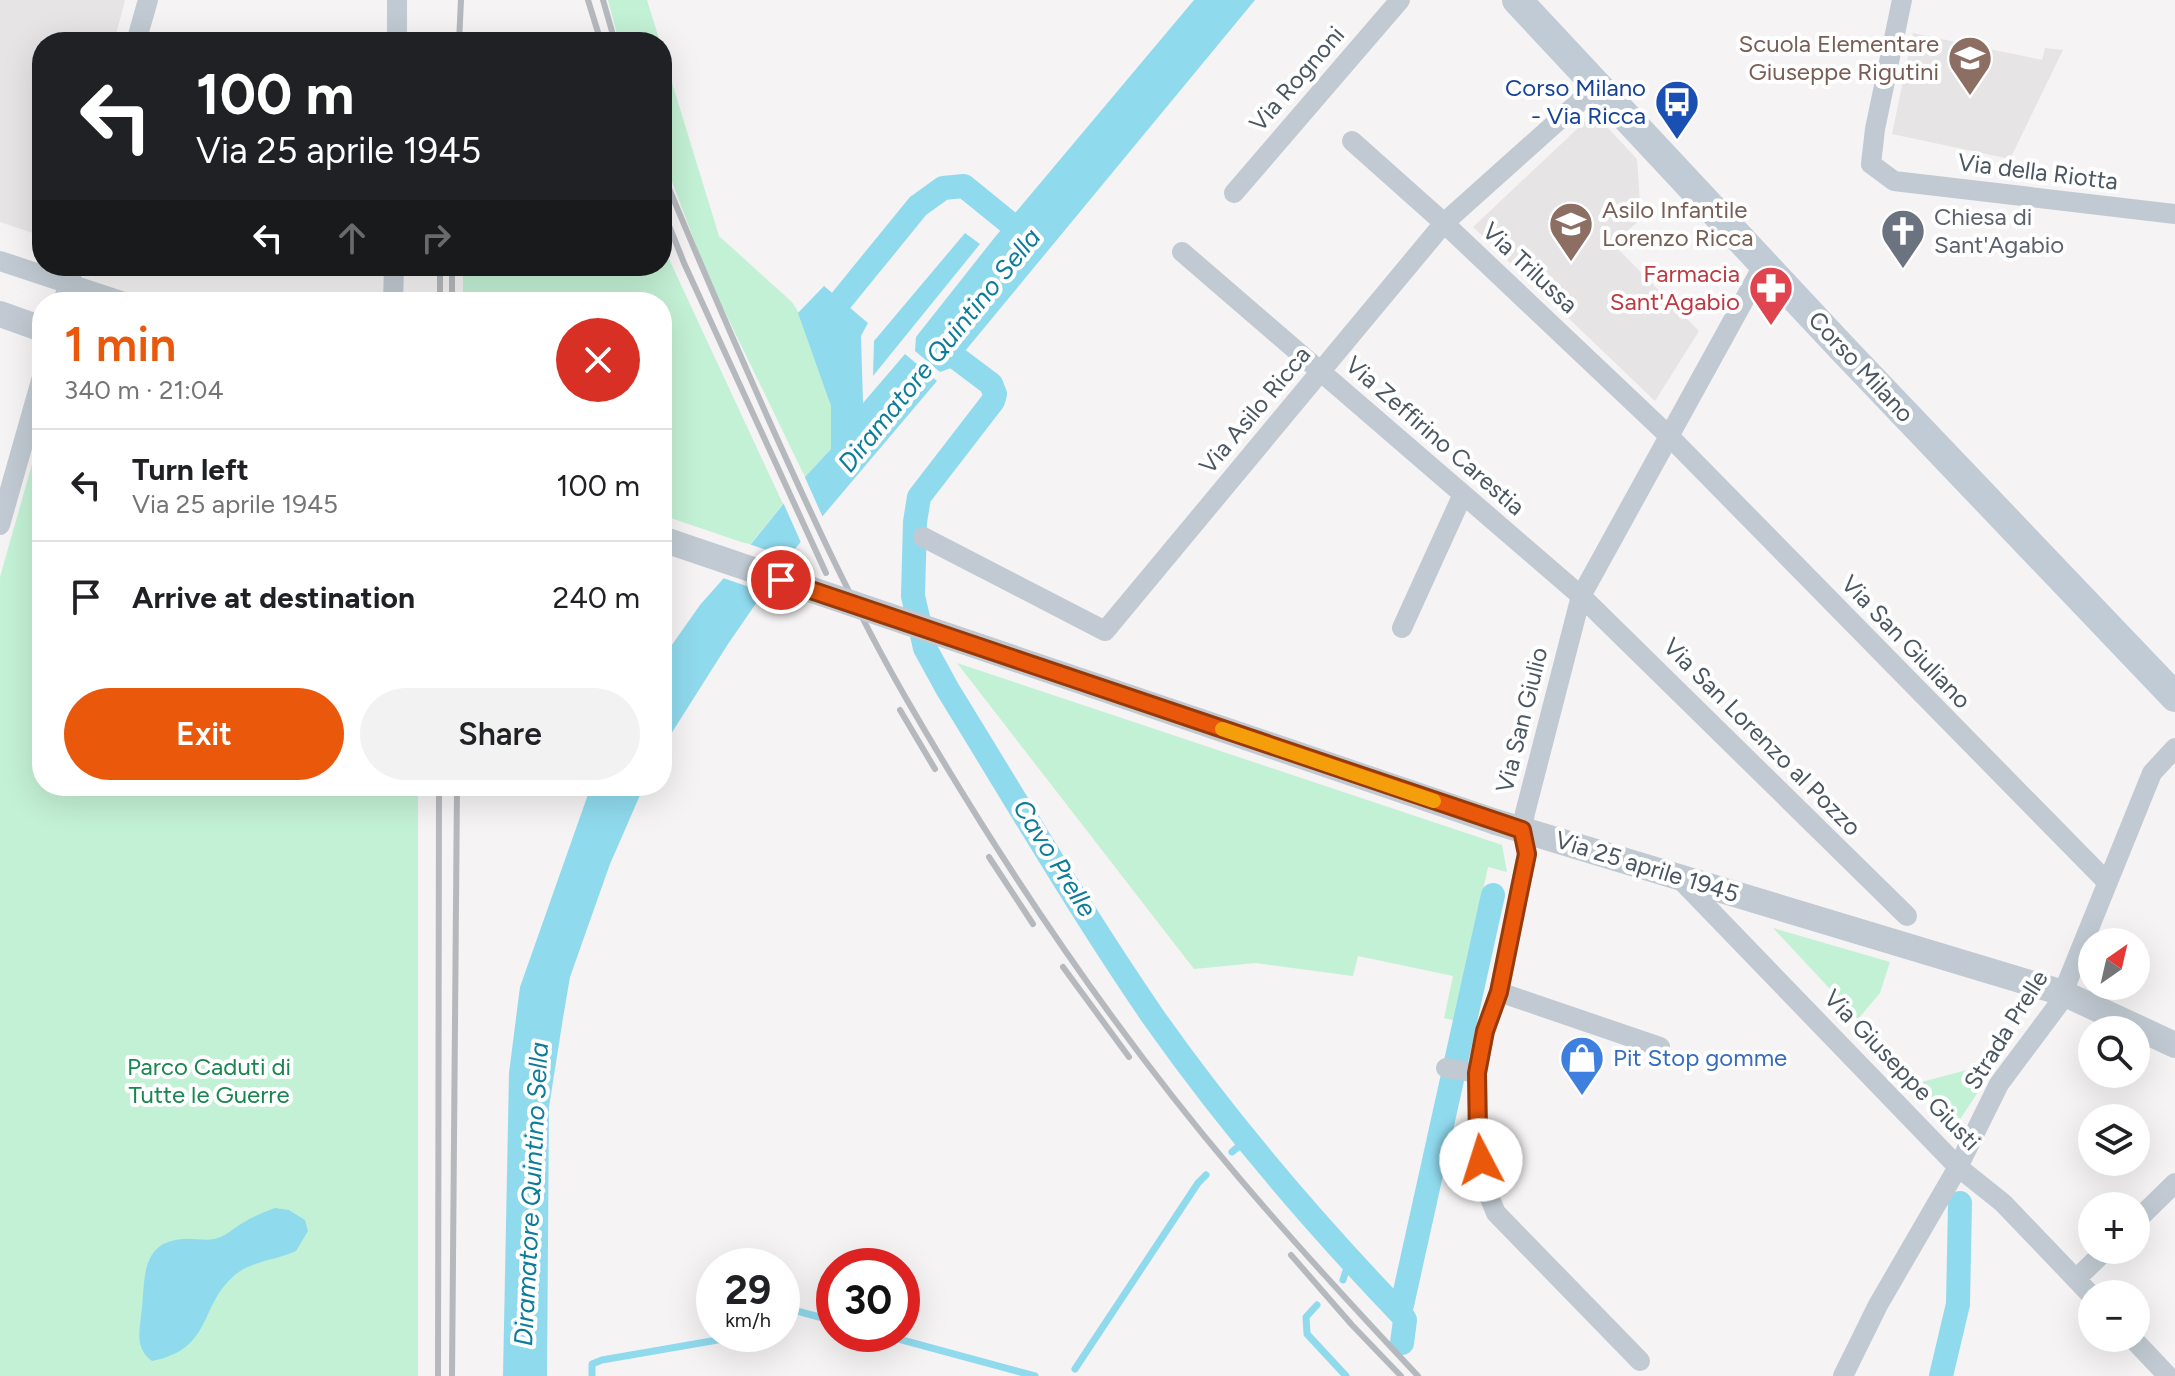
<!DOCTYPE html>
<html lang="en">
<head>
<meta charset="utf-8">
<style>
  body { margin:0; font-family:Figtree,sans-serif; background:#f2f2f2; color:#202124; height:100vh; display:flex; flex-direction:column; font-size:30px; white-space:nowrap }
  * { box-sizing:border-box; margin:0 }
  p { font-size:26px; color:#757577 }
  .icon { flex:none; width:44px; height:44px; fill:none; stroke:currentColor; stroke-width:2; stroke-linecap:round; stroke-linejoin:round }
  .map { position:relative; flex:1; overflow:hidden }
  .details { position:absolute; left:32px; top:292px; width:640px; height:504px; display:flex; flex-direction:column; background:#fff; border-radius:32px; box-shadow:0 8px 32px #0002 }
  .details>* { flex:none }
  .hud { position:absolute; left:32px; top:32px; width:640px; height:244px; border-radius:32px; box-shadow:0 8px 32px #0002; background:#202124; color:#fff; overflow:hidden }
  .needle { width:52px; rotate:34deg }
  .tools { position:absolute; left:2078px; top:928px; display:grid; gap:16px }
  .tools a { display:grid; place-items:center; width:72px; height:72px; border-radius:50%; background:#fff; box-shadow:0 8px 32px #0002; font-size:40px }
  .speed { position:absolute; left:696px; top:1248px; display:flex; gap:16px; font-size:40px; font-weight:700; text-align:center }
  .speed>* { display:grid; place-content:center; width:104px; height:104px; border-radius:50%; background:#fff; box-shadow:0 8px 32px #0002; line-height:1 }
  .speed small { font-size:20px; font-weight:400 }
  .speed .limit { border:12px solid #d22; background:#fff; color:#111 }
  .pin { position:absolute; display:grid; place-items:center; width:68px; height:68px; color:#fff; margin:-34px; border:4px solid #fff; border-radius:50%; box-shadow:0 2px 8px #0007 }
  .me { position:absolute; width:88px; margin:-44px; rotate:355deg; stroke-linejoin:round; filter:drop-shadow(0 0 6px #0008) }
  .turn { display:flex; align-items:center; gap:28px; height:168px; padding:0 32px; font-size:36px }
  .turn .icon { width:104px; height:104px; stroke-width:2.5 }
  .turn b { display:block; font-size:56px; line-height:68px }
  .lanes { display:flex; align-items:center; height:76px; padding:0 32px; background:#0003; justify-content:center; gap:40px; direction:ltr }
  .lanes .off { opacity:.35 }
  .round { display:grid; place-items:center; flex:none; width:84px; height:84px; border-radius:42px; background:#f2f2f2 }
  .summary { display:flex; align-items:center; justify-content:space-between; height:136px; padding:0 32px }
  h1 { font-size:48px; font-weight:600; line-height:60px; color:#ea580c }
  .cta { display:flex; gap:16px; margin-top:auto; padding:16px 32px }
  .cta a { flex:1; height:92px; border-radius:48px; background:#ea580c; color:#fff; font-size:32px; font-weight:600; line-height:92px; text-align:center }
  .cta a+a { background:#f2f2f2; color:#202124 }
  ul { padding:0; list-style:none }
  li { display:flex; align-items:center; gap:24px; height:112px; padding:0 32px; border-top:2px solid #e0e0e0 }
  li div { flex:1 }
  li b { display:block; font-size:30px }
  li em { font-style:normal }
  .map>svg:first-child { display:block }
  .education { fill:#e6e4e5 }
  .green { fill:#c3f1d5 }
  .water { fill:#90daee }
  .pier { fill:#f5f3f3 }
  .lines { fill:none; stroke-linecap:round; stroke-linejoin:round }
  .stream { stroke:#90daee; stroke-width:7 }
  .canal { stroke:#90daee; stroke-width:24 }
  .minor { stroke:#c1cad2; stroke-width:20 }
  .tertiary { stroke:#c1cad2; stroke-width:26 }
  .secondary { stroke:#c1cbd6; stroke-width:30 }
  .rail { stroke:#b5b8bd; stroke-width:6 }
  .tertiary-bridge { stroke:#c1cad2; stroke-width:26 }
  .route-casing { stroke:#983908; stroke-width:20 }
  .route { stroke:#ea580c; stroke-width:14 }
  .slow { stroke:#f59e0b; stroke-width:14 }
  .labels { text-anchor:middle; stroke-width:8; stroke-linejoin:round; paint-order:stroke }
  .education-label { font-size:24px; fill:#785e54; stroke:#fff; text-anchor:end }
  .street-label { font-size:24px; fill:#4a5661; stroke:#fff }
  .transit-label { font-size:24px; fill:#164399; stroke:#fff; text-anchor:end }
  .worship-label { font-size:24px; fill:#5b616d; stroke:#fff; text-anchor:start }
  .health-label { font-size:24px; fill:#be3a42; stroke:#fff; text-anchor:end }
  .shop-label { font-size:24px; fill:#366cbe; stroke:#fff; text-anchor:start }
  .park-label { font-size:24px; fill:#17864f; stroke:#fff }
  .water-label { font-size:26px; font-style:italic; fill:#0c7c9b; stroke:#fff }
</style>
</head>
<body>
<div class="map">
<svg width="2175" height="1376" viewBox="0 0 2175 1376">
  <rect width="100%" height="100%" fill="#f5f3f3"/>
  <path class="education" d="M0 0H125L114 42H42V236L0 222Z
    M1913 33 2042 60 2045 48 2063 50 2010 159 1892 134Z
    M1594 113 1637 159 1640 203 1636 223 1613 244 1699 331 1655 401 1473 227Z"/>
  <path class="green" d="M608 0H647L660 42H619Z
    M662 50 719 236 792 302 802 318 831 406V449L805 477 708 277 662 155Z
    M662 244 783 504 750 545 662 515V302H463V266H662Z
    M42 429V786H418V1376H0V577Z
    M957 663 1502 845 1507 872 1488 867 1456 1021 1444 1018 1453 976 1358 956 1353 976 1255 963 1194 969Z
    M1773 928 1890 962 1880 993 1858 1019Z
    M1978 1067 1991 1072 1957 1124 1918 1083Z"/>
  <path class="water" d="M1194 0H1255L951 368 940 372 915 351 916 337 995 237Z
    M965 233 980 244 873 376 874 341Z
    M824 286 868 323 861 336 863 403 905 354 937 381 788 557 728 644 664 745 662 659 700 605 723 579 805 477 831 449V406L798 313Z
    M591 786H644L610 864 570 977 563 1018 549 1107 547 1376H503L509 1073 520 987Z
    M275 1208 289 1210 305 1220 308 1231 296 1251C277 1260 252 1261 236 1274 198 1305 214 1349 152 1361 136 1349 139 1335 141 1316 146 1283 138 1242 183 1239 193 1238 205 1241 214 1239 225 1237 232 1229 241 1224 252 1217 264 1212 275 1208Z"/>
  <path class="pier" d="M803 473 824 520 803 547 782 500Z
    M746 543 792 559 767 593 720 577Z"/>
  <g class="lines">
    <path class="stream" d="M1232 1152 1246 1140
      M1343 1280 1350 1258
      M1317 1305 1306 1317 1307 1334 1346 1376
      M782 1307 834 1321
      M880 1334 1035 1376
      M1075 1369 1198 1183 1206 1175
      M592 1376V1364L602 1360 729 1338 735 1334"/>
    <path class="canal" d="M830 330 839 303 918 206 943 188 964 186 1028 238
      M939 345 991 384 995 394 993 401 919 497 915 522 913 596 925 648 948 690C1016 800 1081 912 1154 1018 1228 1123 1313 1222 1402 1315L1405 1320 1402 1343
      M1402 1305 1493 895
      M1941 1376 1958 1304 1960 1203"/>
    <path class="minor" d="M1902 0 1875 129 1871 164 1894 181 2175 214
      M136 42 148 0
      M397 42V0
      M1352 141 1444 223 1669 436 2107 882
      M1234 193 1400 0
      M1182 252 1581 596 1907 916
      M0 261 124 302
      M63 302 74 266
      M393 302 394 266
      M0 525 42 377
      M923 537 1105 631 1444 223 1598 85
      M1402 628 1463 494
      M1679 878 1958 1167 2003 1203 2092 1296
      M1499 992 1660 1047
      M1446 1068 1477 1073
      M2136 1221 2175 1183
      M2076 1279 2106 1250
      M2132 1338 2168 1376
      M1640 1361 1496 1213 1484 1184 1478 1136 1477 1073 1485 1031 1499 992 1520 888 1527 854 1522 830 1525 813 1581 596 1764 264
      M1843 1376 1878 1305 1958 1167 1999 1084 2058 1005 2152 773 2175 748"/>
    <path class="tertiary" d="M0 314 42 329
      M1496 822 2063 993 2175 1045"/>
    <path class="secondary" d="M1517 0 1843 349 2175 697"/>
    <path class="rail" d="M588 0 601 42
      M603 0 615 42
      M459 42 461 0
      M662 171C695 253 731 334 767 416 810 512 854 608 907 700 1003 866 1111 1027 1235 1173 1294 1243 1356 1310 1418 1376
      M662 208 684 263 826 573
      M440 302V266
      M452 302V266
      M900 710 935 769
      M989 857 1033 924
      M1063 967 1129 1057
      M1291 1255 1352 1325 1401 1376
      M438 1376 439 786
      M452 1376 457 786"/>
    <path class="tertiary-bridge" d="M662 539 1496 822"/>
  </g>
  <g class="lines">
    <g class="route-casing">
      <path id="route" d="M781 580 1522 830 1527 854 1520 888 1499 992 1485 1031 1477 1073 1478 1136 1481 1160"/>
    </g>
    <use href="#route" class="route"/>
    <path class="slow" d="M1222 729 1434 801"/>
  </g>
  <defs>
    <g id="school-pin" transform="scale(2.3)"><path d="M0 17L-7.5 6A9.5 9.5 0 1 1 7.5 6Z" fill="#8d6e63" stroke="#fff"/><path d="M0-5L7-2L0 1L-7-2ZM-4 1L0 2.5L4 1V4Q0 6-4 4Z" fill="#fff"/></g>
    <g id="bus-pin" transform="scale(2.3)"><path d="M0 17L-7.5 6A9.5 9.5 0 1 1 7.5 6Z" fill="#1a4fb4" stroke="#fff"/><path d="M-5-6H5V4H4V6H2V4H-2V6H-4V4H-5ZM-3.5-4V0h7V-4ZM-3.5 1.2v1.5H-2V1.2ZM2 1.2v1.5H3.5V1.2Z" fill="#fff"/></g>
    <g id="church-pin" transform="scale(2.3)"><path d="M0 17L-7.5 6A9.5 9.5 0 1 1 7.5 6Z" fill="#6b7280" stroke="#fff"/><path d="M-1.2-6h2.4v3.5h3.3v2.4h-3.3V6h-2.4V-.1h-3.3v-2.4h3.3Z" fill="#fff"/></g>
    <g id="pharmacy-pin" transform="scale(2.3)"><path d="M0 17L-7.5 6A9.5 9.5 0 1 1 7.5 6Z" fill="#e0444e" stroke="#fff"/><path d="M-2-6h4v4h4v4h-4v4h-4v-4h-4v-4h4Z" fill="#fff"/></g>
    <g id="shop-pin" transform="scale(2.3)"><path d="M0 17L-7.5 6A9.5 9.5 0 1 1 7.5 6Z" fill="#3f7fe0" stroke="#fff"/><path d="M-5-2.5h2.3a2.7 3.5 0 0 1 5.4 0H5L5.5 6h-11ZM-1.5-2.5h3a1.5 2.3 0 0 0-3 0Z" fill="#fff"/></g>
  </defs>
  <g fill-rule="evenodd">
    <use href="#school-pin" x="1970" y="58"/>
    <use href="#bus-pin" x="1677" y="102"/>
    <use href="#school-pin" x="1571" y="224"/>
    <use href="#church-pin" x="1903" y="231"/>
    <use href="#pharmacy-pin" x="1771" y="288"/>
    <use href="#shop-pin" x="1582" y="1058"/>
  </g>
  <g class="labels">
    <g class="education-label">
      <text x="1939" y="52">Scuola Elementare<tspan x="1939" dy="28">Giuseppe Rigutini</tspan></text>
      <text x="1602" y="218" text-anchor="start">Asilo Infantile<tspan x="1602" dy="28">Lorenzo Ricca</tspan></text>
    </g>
    <g class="street-label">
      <text transform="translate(1297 79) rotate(-49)" y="8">Via Rognoni</text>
      <text transform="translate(2038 172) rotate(7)" y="8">Via della Riotta</text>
      <text transform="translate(1530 268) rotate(43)" y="8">Via Trilussa</text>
      <text transform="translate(1861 367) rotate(47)" y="8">Corso Milano</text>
      <text transform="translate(1255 410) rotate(-50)" y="8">Via Asilo Ricca</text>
      <text transform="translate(1435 436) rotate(41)" y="8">Via Zeffirino Carestia</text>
      <text transform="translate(1906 642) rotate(46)" y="8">Via San Giuliano</text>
      <text transform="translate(1522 720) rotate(-76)" y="8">Via San Giulio</text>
      <text transform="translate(1762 737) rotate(45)" y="8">Via San Lorenzo al Pozzo</text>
      <text transform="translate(1647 867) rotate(17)" y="8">Via 25 aprile 1945</text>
      <text transform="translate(2006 1030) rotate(-58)" y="8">Strada Prelle</text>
      <text transform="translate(1902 1070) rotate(46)" y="8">Via Giuseppe Giusti</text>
    </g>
    <g class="transit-label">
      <text x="1646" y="96">Corso Milano<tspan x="1646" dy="28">- Via Ricca</tspan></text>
    </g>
    <g class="worship-label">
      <text x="1934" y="225">Chiesa di<tspan x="1934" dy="28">Sant'Agabio</tspan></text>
    </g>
    <g class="health-label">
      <text x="1740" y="282">Farmacia<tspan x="1740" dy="28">Sant'Agabio</tspan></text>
    </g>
    <g class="shop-label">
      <text x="1613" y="1066">Pit Stop gomme</text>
    </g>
    <g class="park-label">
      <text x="209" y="1075">Parco Caduti di<tspan x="209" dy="28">Tutte le Guerre</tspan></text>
    </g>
    <g class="water-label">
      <text transform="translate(939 350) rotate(-51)" y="9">Diramatore Quintino Sella</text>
      <text transform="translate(1055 858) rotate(58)" y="9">Cavo Prelle</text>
      <text transform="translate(531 1194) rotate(-87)" y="9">Diramatore Quintino Sella</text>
    </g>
  </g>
</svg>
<div class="tools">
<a><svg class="needle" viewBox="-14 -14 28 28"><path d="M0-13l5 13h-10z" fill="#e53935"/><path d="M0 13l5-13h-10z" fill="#757577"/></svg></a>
<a><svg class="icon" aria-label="search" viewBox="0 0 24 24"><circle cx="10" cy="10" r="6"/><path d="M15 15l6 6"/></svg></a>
<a><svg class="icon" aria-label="layers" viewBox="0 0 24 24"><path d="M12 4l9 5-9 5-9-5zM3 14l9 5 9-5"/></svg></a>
<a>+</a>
<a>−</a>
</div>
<div class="speed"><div>29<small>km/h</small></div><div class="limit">30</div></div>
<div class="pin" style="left:781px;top:580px;background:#d93025"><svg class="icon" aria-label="arrive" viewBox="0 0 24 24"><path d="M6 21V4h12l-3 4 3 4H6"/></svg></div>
<svg class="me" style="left:1481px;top:1160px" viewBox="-20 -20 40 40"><circle r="19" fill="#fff"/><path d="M0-13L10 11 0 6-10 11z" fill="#ea580c"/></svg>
<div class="hud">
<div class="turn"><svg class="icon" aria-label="left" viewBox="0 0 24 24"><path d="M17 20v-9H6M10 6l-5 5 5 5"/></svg><div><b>100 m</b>Via 25 aprile 1945</div></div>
<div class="lanes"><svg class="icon" aria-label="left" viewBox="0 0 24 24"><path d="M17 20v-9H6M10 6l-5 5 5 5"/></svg><svg class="icon off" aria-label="ahead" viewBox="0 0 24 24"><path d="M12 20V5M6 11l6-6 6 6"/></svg><svg class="icon off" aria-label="right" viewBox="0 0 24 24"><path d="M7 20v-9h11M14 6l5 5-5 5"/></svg></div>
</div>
<section class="details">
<div class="summary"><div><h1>1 min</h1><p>340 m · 21:04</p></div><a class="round" style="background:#d93025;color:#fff"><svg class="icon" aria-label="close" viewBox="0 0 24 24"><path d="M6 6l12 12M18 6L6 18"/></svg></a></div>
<ul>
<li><svg class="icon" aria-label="left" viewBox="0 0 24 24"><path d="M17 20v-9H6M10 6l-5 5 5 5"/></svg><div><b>Turn left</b><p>Via 25 aprile 1945</p></div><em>100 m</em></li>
<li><svg class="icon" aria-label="arrive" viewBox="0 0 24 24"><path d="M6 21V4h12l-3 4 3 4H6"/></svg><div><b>Arrive at destination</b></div><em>240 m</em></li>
</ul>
<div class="cta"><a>Exit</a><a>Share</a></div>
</section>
</div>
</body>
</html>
